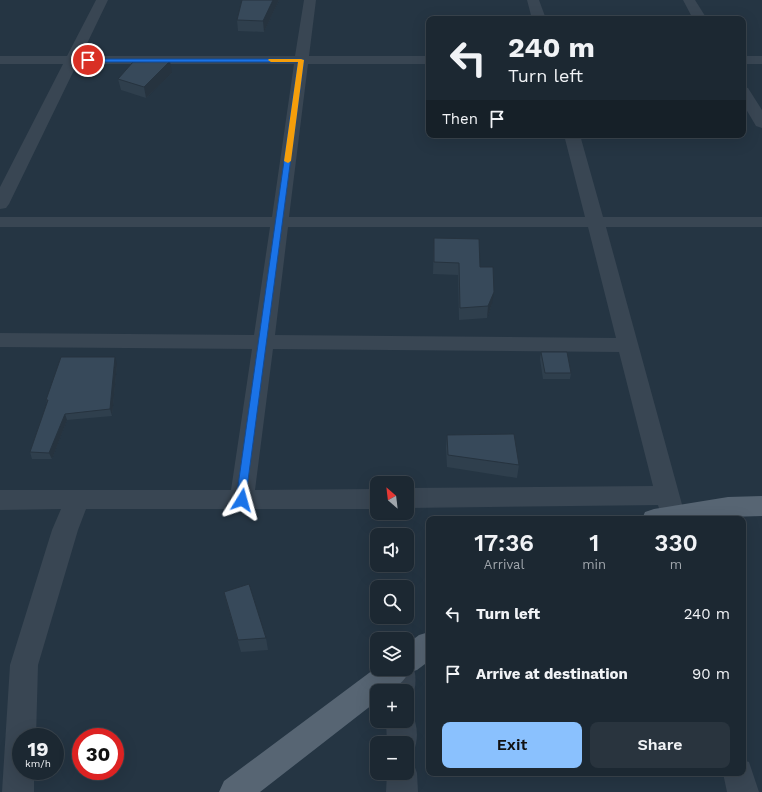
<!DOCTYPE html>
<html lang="en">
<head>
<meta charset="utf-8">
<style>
  body { margin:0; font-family:"Work Sans",sans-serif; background:#29343e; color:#f1f3f6; height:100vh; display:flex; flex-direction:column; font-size:15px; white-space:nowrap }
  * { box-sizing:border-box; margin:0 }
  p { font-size:13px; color:#a0a6ac }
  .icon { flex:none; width:22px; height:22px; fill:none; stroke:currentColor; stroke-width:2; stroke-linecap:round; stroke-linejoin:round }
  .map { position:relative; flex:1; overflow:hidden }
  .sheet { position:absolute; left:426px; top:516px; width:320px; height:260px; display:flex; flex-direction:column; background:#1c2832; border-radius:8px; box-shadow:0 4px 16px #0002,0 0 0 1px #3a444d }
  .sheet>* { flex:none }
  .guide { position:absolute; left:426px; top:16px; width:320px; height:122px; border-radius:8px; box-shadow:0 4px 16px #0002,0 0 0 1px #3a444d; background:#1c2832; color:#f1f3f6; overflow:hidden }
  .needle { width:26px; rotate:332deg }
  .buttons { position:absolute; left:370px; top:476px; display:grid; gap:8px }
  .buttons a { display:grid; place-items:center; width:44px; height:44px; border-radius:8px; background:#1c2832; box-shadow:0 4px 16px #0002,0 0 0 1px #3a444d; font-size:20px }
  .speed { position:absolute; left:12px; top:728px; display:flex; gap:8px; font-size:20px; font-weight:700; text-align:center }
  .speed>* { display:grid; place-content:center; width:52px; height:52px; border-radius:50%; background:#1c2832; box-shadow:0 4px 16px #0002,0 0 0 1px #3a444d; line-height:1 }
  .speed small { font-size:10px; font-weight:400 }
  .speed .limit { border:6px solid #d22; background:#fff; color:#111 }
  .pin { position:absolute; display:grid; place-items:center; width:34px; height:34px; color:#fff; margin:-17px; border:2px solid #fff; border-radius:50%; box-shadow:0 1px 4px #0007 }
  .me { position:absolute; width:44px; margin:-22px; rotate:8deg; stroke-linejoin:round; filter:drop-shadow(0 0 3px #0008) }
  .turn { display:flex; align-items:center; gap:14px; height:84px; padding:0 16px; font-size:18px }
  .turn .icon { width:52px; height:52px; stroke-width:2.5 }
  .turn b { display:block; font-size:28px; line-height:34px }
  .then { display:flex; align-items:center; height:38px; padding:0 16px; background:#0003; gap:8px; font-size:15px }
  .eta { display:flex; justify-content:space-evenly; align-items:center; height:68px; text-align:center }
  .eta b { font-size:24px; font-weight:600; line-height:28px }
  .action { display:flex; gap:8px; margin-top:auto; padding:8px 16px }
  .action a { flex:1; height:46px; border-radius:8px; background:#8ac1fe; color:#111; font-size:16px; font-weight:600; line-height:46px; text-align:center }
  .action a+a { background:#29343e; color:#f1f3f6 }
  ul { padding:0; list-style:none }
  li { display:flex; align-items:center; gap:12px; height:60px; padding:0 16px }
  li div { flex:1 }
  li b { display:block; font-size:15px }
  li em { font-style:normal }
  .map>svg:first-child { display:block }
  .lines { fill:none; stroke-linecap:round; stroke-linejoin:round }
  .minor { fill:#394653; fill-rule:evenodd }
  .major { fill:#576573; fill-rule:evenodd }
  .wall { fill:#2f3f4d }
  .shaded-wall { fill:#26333f }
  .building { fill:#37495a; stroke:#26333f }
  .route { fill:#1a73e8; stroke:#114b97 }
  .slow { fill:#f59e0b }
</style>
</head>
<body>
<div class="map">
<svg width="762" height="792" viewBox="0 0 762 792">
  <rect width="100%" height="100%" fill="#253543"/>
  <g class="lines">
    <path class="minor" d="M96 0H108L81 56H295L304 0H316L309 56H429V64H308L289 217H585L564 135H580L603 217H762V227H606L686 519H662L658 505 407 508V488L653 486 619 352 273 349 255 490 377 489V509H86L78 530 38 665 36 737H21V771H34V792H2L10 665 52 530 61 509 0 510V490H231L252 349 0 347V333L254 335 270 227H0V217H272L294 64H77L9 204 6 208 0 209V187L63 64H0V56H67ZM288 227H588L616 338 275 335Z
      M527 0H539L546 19H532Z
      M683 0H695L707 19H693Z
      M743 56H762V64H743Z
      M743 87 748 88 762 110V128L756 126 743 104Z
      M407 658 411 660C417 673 417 687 411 701L407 702V691H387V669H407Z
      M407 709 411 711C418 725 419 739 413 753L407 756V743H387L386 721H407Z
      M407 760 413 762 417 773 418 792H386L387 773H407Z
      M743 760 749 762 759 792H727L723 773H743Z"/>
    <path class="major" d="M762 496V516L728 517 714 519H642L645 512 654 509 728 497Z
      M429 632V661L417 670 408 673C402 686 390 691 377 691V701L260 792H219L224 781 377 667V669H407V644L419 635Z"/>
  </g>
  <path class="wall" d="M242 0H279L264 32 238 31 237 20Z
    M172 73 146 98 121 90 118 79Z
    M434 238 480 267 492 304 487 318 459 320 458 275 433 274Z
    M541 352 571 373 570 379H543L540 359Z
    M117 364 112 416 67 420 52 459H32L30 452 47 403 46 400Z
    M447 435 519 465 517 478 447 467 446 448Z
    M224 592 266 638 268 650 241 652 227 604Z"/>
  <path class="shaded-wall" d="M273 0H279L264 32 263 21Z
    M170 61 172 73 146 98 144 87Z
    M494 292 492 304 487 318 488 306Z
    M115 357 117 364 112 416 110 409Z
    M65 414 67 420 52 459 49 453Z"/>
  <path class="building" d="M242 0H273L263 21 237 20Z
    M170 61 144 87 118 79 133 62Z
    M434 238 479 239 480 267H493L494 292 488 306 460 308 459 263 434 262Z
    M541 352H567L571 373H545Z
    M61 357H115L110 409 65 414 49 453 30 452 48 400H46Z
    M514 434 519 465 448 455 447 435Z
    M249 584 266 638 238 640 224 592Z"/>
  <path class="route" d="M85 59H301L304 60 245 503H238L236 500 298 62H88L85 60Z"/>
  <path class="slow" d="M269 59H301L304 60 291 161 288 163 284 161 298 62H271L268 60Z"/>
</svg>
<div class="buttons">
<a><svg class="needle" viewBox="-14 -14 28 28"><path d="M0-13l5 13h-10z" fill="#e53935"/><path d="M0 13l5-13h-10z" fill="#a0a6ac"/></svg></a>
<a><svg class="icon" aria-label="sound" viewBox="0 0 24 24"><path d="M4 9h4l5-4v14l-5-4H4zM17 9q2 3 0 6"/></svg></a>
<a><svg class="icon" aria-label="search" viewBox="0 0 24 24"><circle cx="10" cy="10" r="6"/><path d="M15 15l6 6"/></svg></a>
<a><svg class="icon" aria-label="layers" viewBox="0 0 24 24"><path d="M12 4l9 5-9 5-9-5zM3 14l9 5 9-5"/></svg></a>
<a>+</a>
<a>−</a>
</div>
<div class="speed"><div>19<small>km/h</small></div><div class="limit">30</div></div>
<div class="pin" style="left:88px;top:60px;background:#d93025"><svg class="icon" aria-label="arrive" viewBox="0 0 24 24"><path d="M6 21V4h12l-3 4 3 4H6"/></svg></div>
<svg class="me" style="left:242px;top:500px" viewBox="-20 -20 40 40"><path d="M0-17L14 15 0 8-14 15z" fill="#1a73e8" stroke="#fff" stroke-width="4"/></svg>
<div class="guide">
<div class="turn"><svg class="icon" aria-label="left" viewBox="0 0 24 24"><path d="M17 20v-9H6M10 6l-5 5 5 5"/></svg><div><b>240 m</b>Turn left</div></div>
<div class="then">Then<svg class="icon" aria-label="arrive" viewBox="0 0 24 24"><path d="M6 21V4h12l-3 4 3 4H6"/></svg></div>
</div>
<section class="sheet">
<div class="eta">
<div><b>17:36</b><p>Arrival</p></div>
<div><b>1</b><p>min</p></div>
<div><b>330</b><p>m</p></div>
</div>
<ul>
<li><svg class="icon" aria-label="left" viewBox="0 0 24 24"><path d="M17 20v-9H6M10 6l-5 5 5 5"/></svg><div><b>Turn left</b></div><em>240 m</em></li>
<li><svg class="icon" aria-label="arrive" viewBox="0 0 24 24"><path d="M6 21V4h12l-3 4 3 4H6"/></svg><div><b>Arrive at destination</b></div><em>90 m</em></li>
</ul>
<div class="action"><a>Exit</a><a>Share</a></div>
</section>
</div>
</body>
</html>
